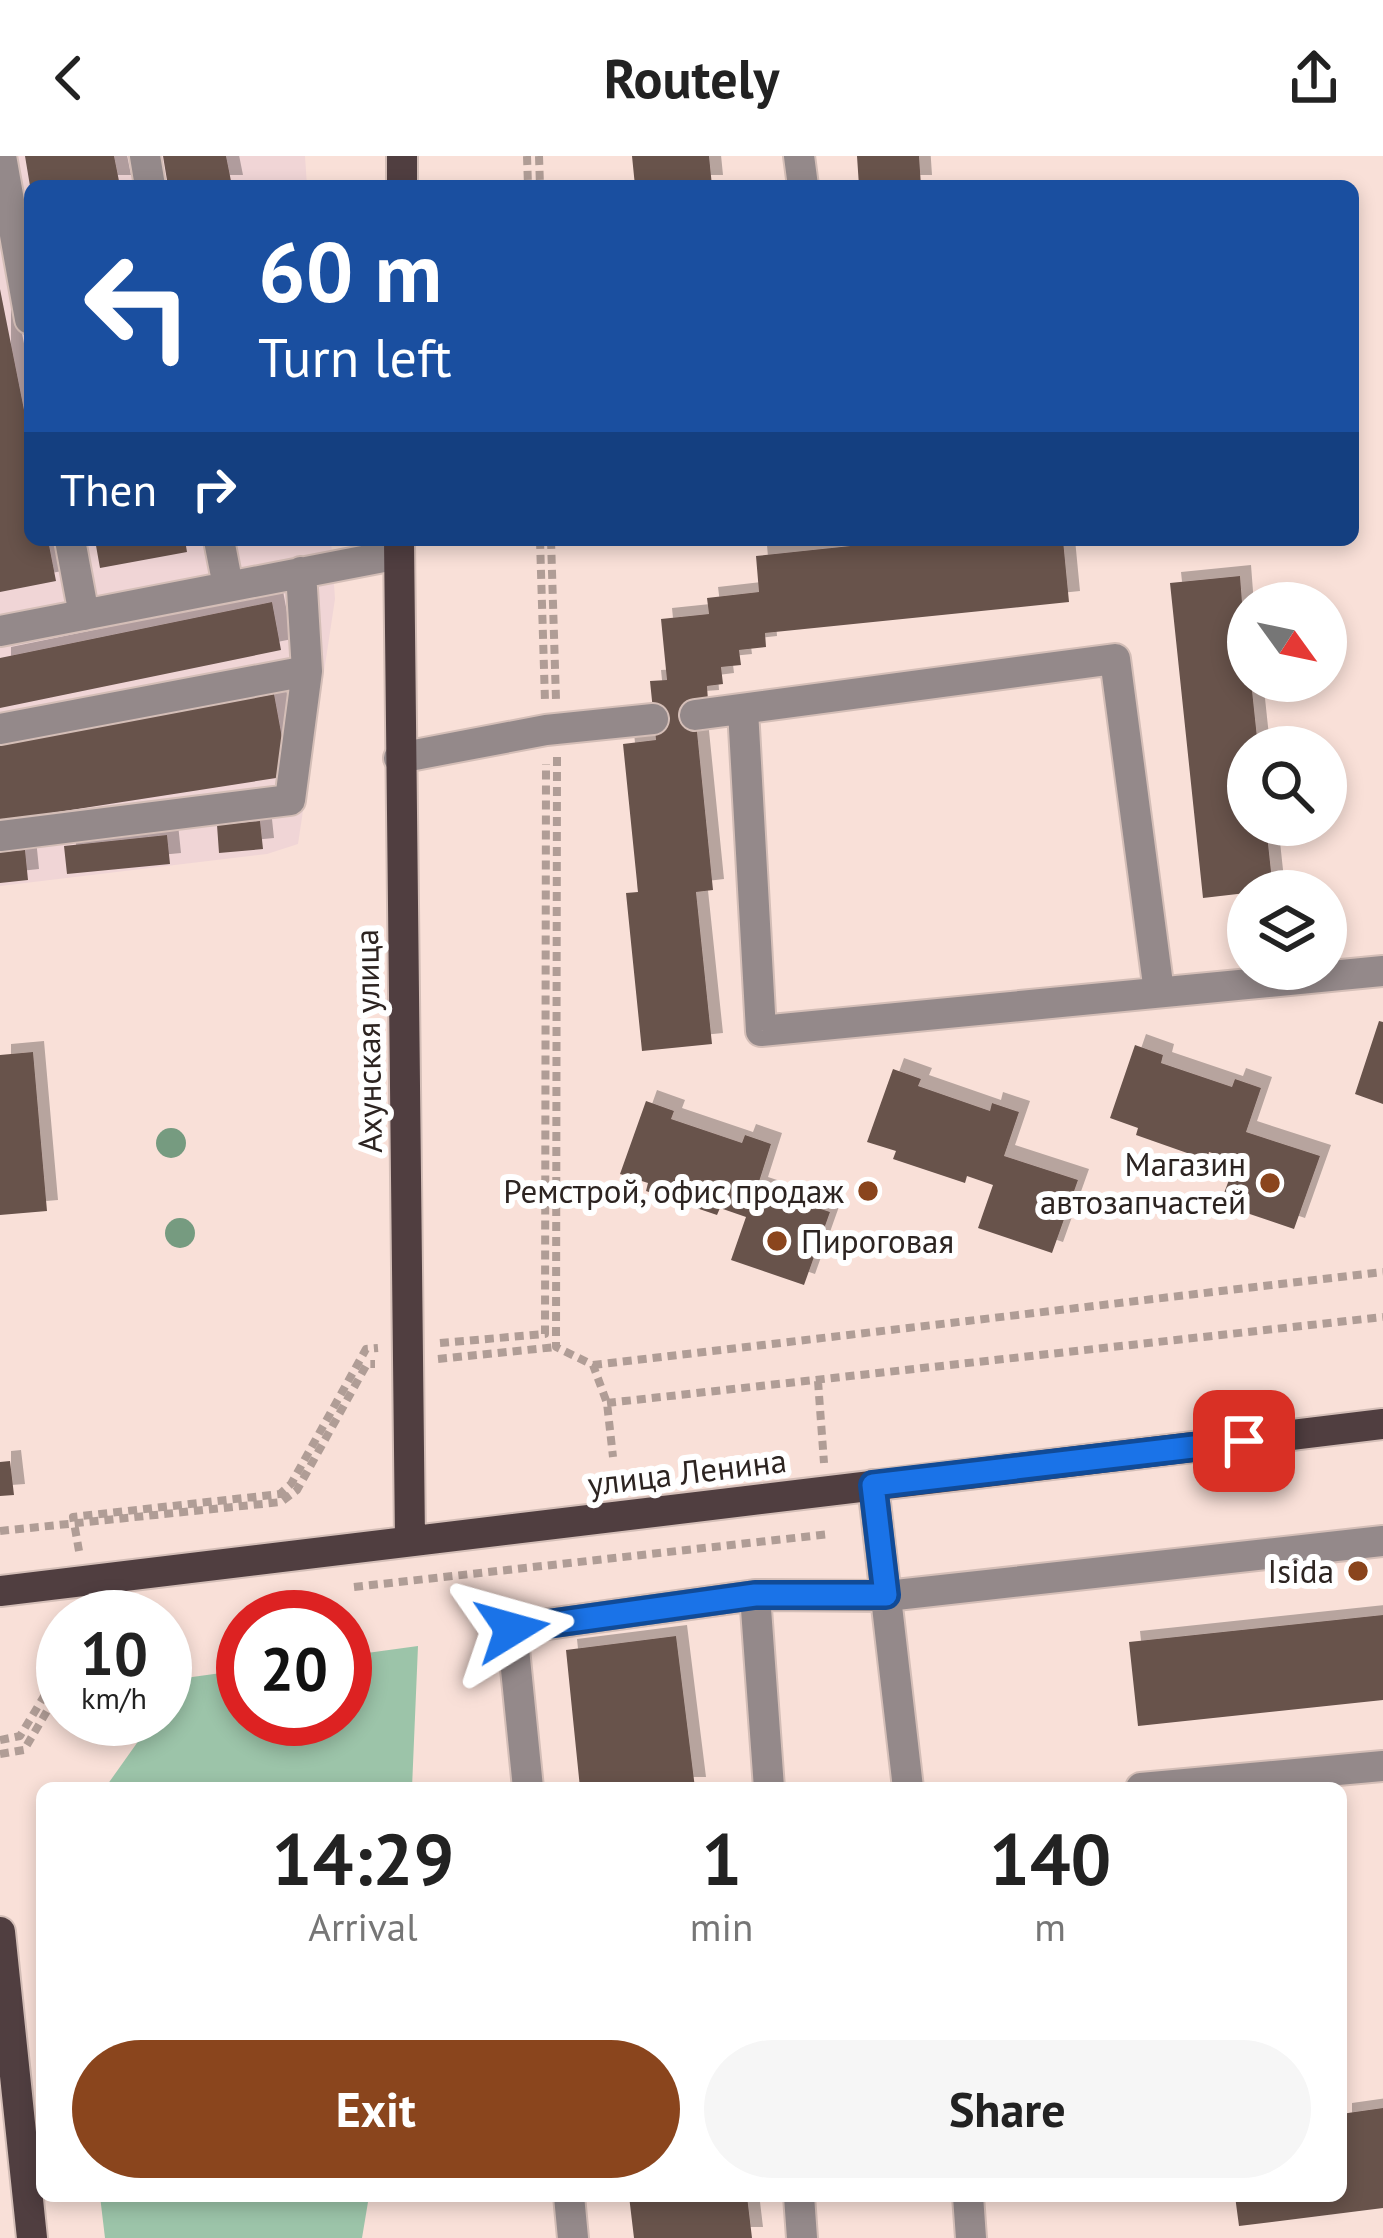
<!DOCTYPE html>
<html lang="en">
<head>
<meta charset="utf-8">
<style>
  body { margin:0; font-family:"PT Sans",sans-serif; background:#f6f6f6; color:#222; height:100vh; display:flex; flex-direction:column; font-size:45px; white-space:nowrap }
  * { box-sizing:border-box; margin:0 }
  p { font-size:39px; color:#767676 }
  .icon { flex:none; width:66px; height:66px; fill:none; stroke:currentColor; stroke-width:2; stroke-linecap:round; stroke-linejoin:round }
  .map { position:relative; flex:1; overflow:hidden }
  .side { position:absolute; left:36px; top:1626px; width:1311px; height:420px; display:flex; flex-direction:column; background:#fff; border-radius:18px; box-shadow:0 6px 18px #0003 }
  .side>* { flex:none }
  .guide { position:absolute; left:24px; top:24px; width:1335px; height:366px; border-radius:18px; box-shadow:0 6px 18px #0003; background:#1a4fa0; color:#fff; overflow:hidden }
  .needle { width:78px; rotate:123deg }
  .tools { position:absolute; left:1227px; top:426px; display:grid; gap:24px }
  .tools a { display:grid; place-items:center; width:120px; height:120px; border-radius:50%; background:#fff; box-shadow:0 6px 18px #0003; font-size:60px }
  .speed { position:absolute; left:36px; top:1434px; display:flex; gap:24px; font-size:60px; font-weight:700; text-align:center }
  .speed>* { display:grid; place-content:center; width:156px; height:156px; border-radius:50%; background:#fff; box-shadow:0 6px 18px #0003; line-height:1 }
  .speed small { font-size:30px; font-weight:400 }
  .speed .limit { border:18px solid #d22; background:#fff; color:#111 }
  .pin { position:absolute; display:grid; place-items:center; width:102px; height:102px; color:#fff; margin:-51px; border-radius:24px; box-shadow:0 6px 18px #0006 }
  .me { position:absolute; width:132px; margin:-66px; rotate:82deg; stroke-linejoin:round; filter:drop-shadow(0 0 9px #0008) }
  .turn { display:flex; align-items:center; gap:42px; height:252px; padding:0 36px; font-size:54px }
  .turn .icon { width:156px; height:156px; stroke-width:2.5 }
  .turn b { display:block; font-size:84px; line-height:102px }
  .then { display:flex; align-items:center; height:114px; padding:0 36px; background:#0003; gap:24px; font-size:45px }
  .eta { display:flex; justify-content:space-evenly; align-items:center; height:204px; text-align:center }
  .eta b { font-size:72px; font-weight:700; line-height:84px }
  .button { display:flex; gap:24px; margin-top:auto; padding:24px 36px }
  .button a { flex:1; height:138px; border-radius:72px; background:#8a451d; color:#fff; font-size:48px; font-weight:700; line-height:138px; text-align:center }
  .button a+a { background:#f6f6f6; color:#222 }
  header { display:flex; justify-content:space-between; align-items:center; height:156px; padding:0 36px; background:#fff; font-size:54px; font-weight:700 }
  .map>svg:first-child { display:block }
  .industrial { fill:#f0d5d6 }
  .green { fill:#9cc4a9 }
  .building { fill:#68534c; filter:url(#shadow) }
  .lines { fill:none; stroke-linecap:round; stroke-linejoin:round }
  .minor-casing { stroke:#d4beb7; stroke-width:34 }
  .major-casing { stroke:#d4beb7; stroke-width:34 }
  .path { stroke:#b09d96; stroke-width:8; stroke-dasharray:9 6; stroke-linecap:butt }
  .minor { stroke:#94898a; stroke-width:30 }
  .major { stroke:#503e40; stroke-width:30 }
  .tree { fill:#769b80 }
  .route-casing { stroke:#114b97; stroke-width:30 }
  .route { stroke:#1a73e8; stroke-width:21 }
  .poi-dot { fill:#8a451d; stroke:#fff; stroke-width:4.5 }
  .labels { text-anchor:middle; stroke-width:12; stroke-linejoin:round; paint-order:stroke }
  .street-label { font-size:33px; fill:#2d2421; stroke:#fff }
  .poi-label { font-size:33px; fill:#2d2421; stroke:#fff; text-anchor:end }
</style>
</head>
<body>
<header><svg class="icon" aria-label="back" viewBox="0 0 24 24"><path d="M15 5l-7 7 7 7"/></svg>Routely<svg class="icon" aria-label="share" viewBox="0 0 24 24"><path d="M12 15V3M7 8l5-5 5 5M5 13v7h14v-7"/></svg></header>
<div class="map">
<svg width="1383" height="2082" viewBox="0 0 1383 2082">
  <defs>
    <filter id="shadow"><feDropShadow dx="11" dy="-11" stdDeviation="0" flood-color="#0004"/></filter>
  </defs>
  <rect width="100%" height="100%" fill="#f9e0d8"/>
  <path class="industrial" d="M0 0H305L307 30H30V384H331L335 443 298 688 267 698 0 730Z"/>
  <path class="green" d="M418 1490 412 1632H105L154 1563H165V1549L185 1522 243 1514V1563H345V1500Z
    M100 2040H369L362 2082H105Z"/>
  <path class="building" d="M25 0H114L120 30H30Z
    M163 0H226L232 30H168Z
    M632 0H709L712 30H635Z
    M857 0H919L921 30H859Z
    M0 133 30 284V384H48L56 425 0 436Z
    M95 384H185L187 396 100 412Z
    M907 384H1063L1069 446 765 477 766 491 739 494 741 509 721 511 723 528 707 530 708 545 694 546 713 734 696 736 712 888 642 895 626 737 638 736 623 588 656 584 650 525 667 524 661 463 709 458 707 442 759 436 756 400Z
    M1240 420 1248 525H1251L1258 591H1248V669H1266L1273 734 1203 742 1170 427Z
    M272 446 281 494 0 552V502Z
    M274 538 289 620 0 665V588Z
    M260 665 263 693 219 697 217 669Z
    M167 679 170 708 67 718 64 690Z
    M25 694 28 724 0 727V696Z
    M1379 865 1383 866V948L1355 938Z
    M1135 889 1163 899 1161 907 1232 931 1235 923 1261 932 1246 976 1320 1000 1294 1073 1220 1048 1236 1005 1209 996 1207 1004 1136 979 1138 972 1110 962Z
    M33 896 47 1055 0 1059V899Z
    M893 913 921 923 918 930 990 955 992 947 1019 956 1004 1000 1078 1024 1052 1097 978 1072 993 1029 967 1020 965 1027 893 1003 896 995 867 986Z
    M646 945 674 955 671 963 742 987 745 979 771 988 757 1032 830 1056 804 1129 731 1104 746 1061 720 1052 717 1059 646 1035 648 1027 620 1018Z
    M10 1305 14 1339 0 1340V1306Z
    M1383 1459V1544L1138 1570 1129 1486Z
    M676 1480 695 1632H580L566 1494Z
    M1383 1952V2052L1239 2070 1235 2040H1341V1958Z
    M629 2040H747L752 2082H634Z"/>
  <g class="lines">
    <g class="minor-casing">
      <path id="minor" d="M1 0 30 163
        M145 0 150 30
        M799 0 803 30
        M70 384 84 459
        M219 384 228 430
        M0 475 399 398
        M743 554 761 875 1383 815
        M695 559 1115 503 1159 836
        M0 573 307 515 301 416
        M399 602 546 574 653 563
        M0 680 290 644 307 515
        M873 1329 908 1632
        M755 1439 887 1440 1383 1385
        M528 1632 512 1473 755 1439 769 1632
        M1141 1632 1383 1610
        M569 2040 573 2082
        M799 2040 802 2082
        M968 2040 971 2082"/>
    </g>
    <g class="major-casing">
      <path id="major" d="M402 30V0
        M399 384 410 1385
        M0 1435 1383 1268
        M0 1776 32 2082"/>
    </g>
    <path class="path" d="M527 0 528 30
      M539 0 540 30
      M540 384 545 545
      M551 384 556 544
      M557 601 556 1191 593 1209 607 1247 613 1301
      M440 1187 545 1178 546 608
      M438 1203 556 1191
      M593 1209 1383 1116
      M818 1225 824 1307
      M607 1247 1383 1161
      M0 1375 281 1346 297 1334 367 1208H375
      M79 1395 73 1361 280 1338 291 1328 366 1193 378 1192
      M354 1431 830 1378
      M0 1584 20 1580 63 1509
      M0 1598 24 1594 63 1528"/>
    <use href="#minor" class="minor"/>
    <use href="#major" class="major"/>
  </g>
  <g class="tree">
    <circle cx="171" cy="987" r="15"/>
    <circle cx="180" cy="1077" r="15"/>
  </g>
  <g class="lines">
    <g class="route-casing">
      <path id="route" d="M512 1473 755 1439H886L873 1329 1244 1285"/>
    </g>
    <use href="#route" class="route"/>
  </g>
  <g class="poi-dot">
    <circle cx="1270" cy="1027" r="12"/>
    <circle cx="868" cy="1035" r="12"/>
    <circle cx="777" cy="1085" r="12"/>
    <circle cx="1358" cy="1415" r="12"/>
  </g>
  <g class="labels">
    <g class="street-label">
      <text transform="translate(368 885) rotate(-91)" y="12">Ахунская улица</text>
      <text transform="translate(687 1316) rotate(-7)" y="12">улица Ленина</text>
    </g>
    <g class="poi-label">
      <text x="1246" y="1020">Магазин<tspan x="1246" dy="38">автозапчастей</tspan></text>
      <text x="844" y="1047">Ремстрой, офис продаж</text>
      <text x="801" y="1097" text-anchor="start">Пироговая</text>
      <text x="1334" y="1427">Isida</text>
    </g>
  </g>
</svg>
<div class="tools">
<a><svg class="needle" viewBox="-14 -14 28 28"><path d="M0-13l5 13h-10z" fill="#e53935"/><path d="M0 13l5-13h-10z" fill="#767676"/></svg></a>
<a><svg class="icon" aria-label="search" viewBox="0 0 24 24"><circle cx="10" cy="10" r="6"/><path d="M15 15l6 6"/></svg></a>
<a><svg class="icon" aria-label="layers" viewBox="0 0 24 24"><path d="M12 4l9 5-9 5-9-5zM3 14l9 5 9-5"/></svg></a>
</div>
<div class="speed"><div>10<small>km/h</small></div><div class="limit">20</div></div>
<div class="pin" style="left:1244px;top:1285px;background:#d93025"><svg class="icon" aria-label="arrive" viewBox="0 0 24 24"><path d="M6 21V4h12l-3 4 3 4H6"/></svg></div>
<svg class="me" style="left:512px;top:1473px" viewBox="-20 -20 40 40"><path d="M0-17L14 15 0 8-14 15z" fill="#1a73e8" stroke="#fff" stroke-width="4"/></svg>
<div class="guide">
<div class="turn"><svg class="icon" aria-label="left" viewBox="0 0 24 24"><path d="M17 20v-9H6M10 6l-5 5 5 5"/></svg><div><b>60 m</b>Turn left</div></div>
<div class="then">Then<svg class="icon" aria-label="right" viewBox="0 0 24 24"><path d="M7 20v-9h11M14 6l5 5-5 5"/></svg></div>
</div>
<section class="side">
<div class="eta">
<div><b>14:29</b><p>Arrival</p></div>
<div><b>1</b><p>min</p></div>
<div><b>140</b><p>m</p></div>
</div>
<div class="button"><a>Exit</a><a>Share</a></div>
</section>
</div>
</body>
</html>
